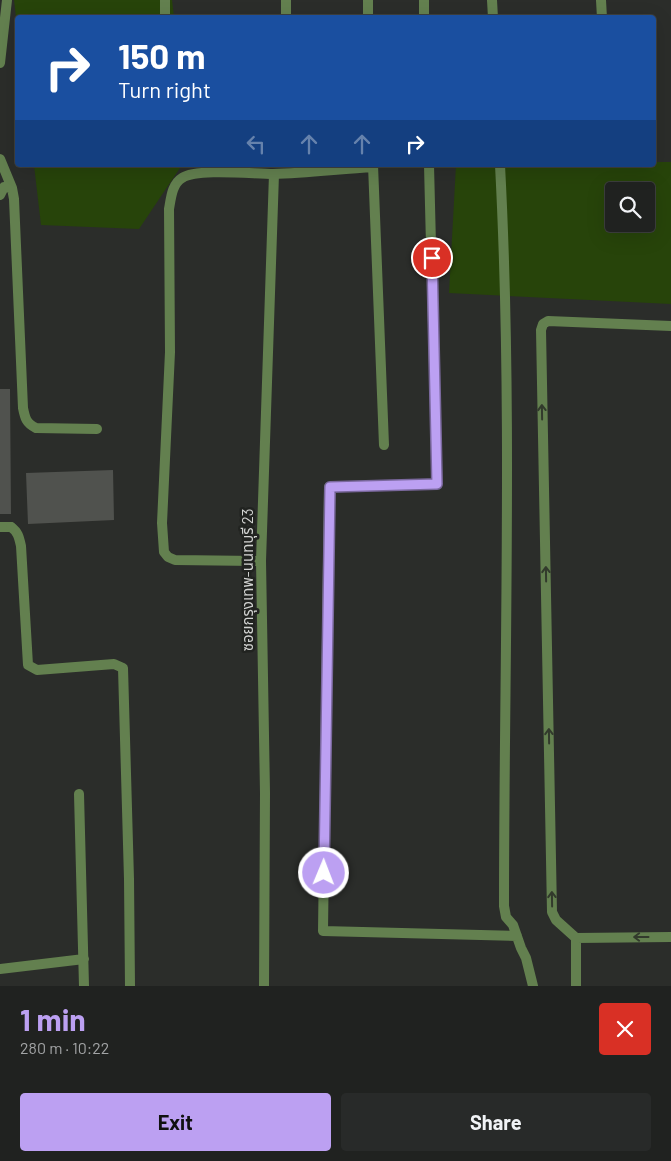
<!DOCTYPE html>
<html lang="en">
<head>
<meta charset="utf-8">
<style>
  body { margin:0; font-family:Barlow,"Noto Sans Thai",sans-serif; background:#282a29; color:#f1f3f6; height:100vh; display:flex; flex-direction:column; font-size:19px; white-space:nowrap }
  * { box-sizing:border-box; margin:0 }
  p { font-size:16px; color:#a2a4a5 }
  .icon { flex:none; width:28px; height:28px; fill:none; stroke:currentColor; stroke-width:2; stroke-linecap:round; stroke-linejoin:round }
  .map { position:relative; height:986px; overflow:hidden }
  .drawer { display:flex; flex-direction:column; background:#202220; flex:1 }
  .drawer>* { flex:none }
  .hud { position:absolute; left:15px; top:15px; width:641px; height:152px; border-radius:5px; box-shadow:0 5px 20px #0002,0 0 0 1px #3d3f3e; background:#1a4fa0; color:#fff; overflow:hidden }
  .controls { position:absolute; left:605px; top:182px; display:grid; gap:10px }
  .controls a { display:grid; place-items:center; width:50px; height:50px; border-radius:5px; background:#202220; box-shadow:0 5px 20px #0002,0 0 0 1px #3d3f3e; font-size:25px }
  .pin { position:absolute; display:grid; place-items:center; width:42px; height:42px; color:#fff; margin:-21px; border:2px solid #fff; border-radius:50%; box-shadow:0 1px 5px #0007 }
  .me { position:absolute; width:55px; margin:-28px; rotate:1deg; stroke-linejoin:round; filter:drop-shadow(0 0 4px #0008) }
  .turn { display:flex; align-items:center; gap:18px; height:105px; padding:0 20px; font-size:22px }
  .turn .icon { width:65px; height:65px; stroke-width:2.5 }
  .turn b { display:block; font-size:35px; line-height:42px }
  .lanes { display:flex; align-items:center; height:48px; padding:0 20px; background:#0003; justify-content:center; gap:25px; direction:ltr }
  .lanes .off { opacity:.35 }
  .round { display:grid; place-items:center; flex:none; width:52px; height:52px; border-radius:5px; background:#282a29 }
  .summary { display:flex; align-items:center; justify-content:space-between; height:85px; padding:0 20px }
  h1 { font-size:30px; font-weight:700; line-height:38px; color:#bca0f2 }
  .action { display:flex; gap:10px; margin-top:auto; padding:10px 20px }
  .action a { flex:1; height:58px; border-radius:5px; background:#bca0f2; color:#111; font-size:20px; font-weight:700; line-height:58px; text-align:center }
  .action a+a { background:#282a29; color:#f1f3f6 }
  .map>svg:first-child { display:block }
  .green { fill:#27440a; fill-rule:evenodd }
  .building { fill:#50524e }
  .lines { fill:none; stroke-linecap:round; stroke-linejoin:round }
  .service { stroke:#63804f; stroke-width:10 }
  .minor { stroke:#63804f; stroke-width:10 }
  .oneway { stroke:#323a2c }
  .route-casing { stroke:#7a689d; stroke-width:12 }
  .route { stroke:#bca0f2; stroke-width:9 }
  .labels { text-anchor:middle; stroke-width:5; stroke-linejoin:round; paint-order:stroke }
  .street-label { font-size:15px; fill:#d2d3d1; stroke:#212320 }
</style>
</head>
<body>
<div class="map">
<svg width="671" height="986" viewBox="0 0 671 986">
  <rect width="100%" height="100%" fill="#2b2d2a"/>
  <path class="green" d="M14 0H172L174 17 18 18 17 26Z
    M654 162H671V304L449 293 456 165H654ZM614 191H646V224H614Z
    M34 165H182L139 229 41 225Z"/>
  <path class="building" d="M0 389H10L11 514H0Z
    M113 470 114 520 28 524 26 473Z"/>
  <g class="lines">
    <path class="service" d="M424 0V18
      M492 0 493 18
      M429 165 437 484 329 487 323 931 517 936
      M500 165C513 412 504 659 504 906L506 917 513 925 521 948 526 958 533 986
      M671 326 548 321 543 324 541 330 552 912 556 920 576 938 671 937
      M0 527H11
      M576 986V938"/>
    <path class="minor" d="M368 0V18
      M601 0 602 18
      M165 18V0
      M286 18V0
      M0 63 7 0
      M0 159 12 188
      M373 165 384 445
      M0 195 4 187 12 188 14 199 23 408C25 418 26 423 36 428L97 429
      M11 527C18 532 19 537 21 546L28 665 37 670 114 664 123 668 129 879 130 986
      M261 561 175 560 168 557 164 552 162 523 170 352 169 209C171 198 172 184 182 178 197 168 253 174 273 174 306 173 340 169 373 167
      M79 794 84 986
      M0 969 84 959
      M264 986 265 793 261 561 274 174"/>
  </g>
  <defs><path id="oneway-shaft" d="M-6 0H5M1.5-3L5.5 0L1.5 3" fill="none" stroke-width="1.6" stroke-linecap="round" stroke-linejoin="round" transform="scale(1.25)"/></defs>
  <g class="oneway">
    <use href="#oneway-shaft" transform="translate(542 412) rotate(-91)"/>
    <use href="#oneway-shaft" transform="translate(546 574) rotate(-91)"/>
    <use href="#oneway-shaft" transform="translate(549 736) rotate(-91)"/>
    <use href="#oneway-shaft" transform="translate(552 899) rotate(-91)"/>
    <use href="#oneway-shaft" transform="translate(641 937) rotate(180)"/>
  </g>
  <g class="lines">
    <g class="route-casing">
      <path id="route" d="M324 873 330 487 437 484 432 258"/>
    </g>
    <use href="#route" class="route"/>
  </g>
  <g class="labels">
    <g class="street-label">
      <text transform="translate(248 580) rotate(-90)" y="5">ซอยกรุงเทพ-นนทบุรี 23</text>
    </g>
  </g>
</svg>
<div class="controls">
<a><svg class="icon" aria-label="search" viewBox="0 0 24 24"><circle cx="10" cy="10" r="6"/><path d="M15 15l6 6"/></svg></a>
</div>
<div class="pin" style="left:432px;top:258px;background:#d93025"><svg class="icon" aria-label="arrive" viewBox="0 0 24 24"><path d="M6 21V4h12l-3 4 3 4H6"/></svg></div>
<svg class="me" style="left:324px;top:873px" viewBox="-20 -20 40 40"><circle r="17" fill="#bca0f2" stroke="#fff" stroke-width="3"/><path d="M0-11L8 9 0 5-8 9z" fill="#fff"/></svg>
<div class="hud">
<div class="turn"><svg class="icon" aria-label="right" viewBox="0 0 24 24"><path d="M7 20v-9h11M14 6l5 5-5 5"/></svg><div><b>150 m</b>Turn right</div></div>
<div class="lanes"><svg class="icon off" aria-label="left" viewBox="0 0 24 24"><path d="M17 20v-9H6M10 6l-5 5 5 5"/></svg><svg class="icon off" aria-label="ahead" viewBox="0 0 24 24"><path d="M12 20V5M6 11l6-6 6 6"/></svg><svg class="icon off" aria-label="ahead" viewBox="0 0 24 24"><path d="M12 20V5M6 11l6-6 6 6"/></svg><svg class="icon" aria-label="right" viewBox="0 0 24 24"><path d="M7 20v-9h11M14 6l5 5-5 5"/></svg></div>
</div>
</div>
<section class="drawer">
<div class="summary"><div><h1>1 min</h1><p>280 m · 10:22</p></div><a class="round" style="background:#d93025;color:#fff"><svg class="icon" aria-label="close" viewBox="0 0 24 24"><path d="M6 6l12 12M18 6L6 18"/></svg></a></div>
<div class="action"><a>Exit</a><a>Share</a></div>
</section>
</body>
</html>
